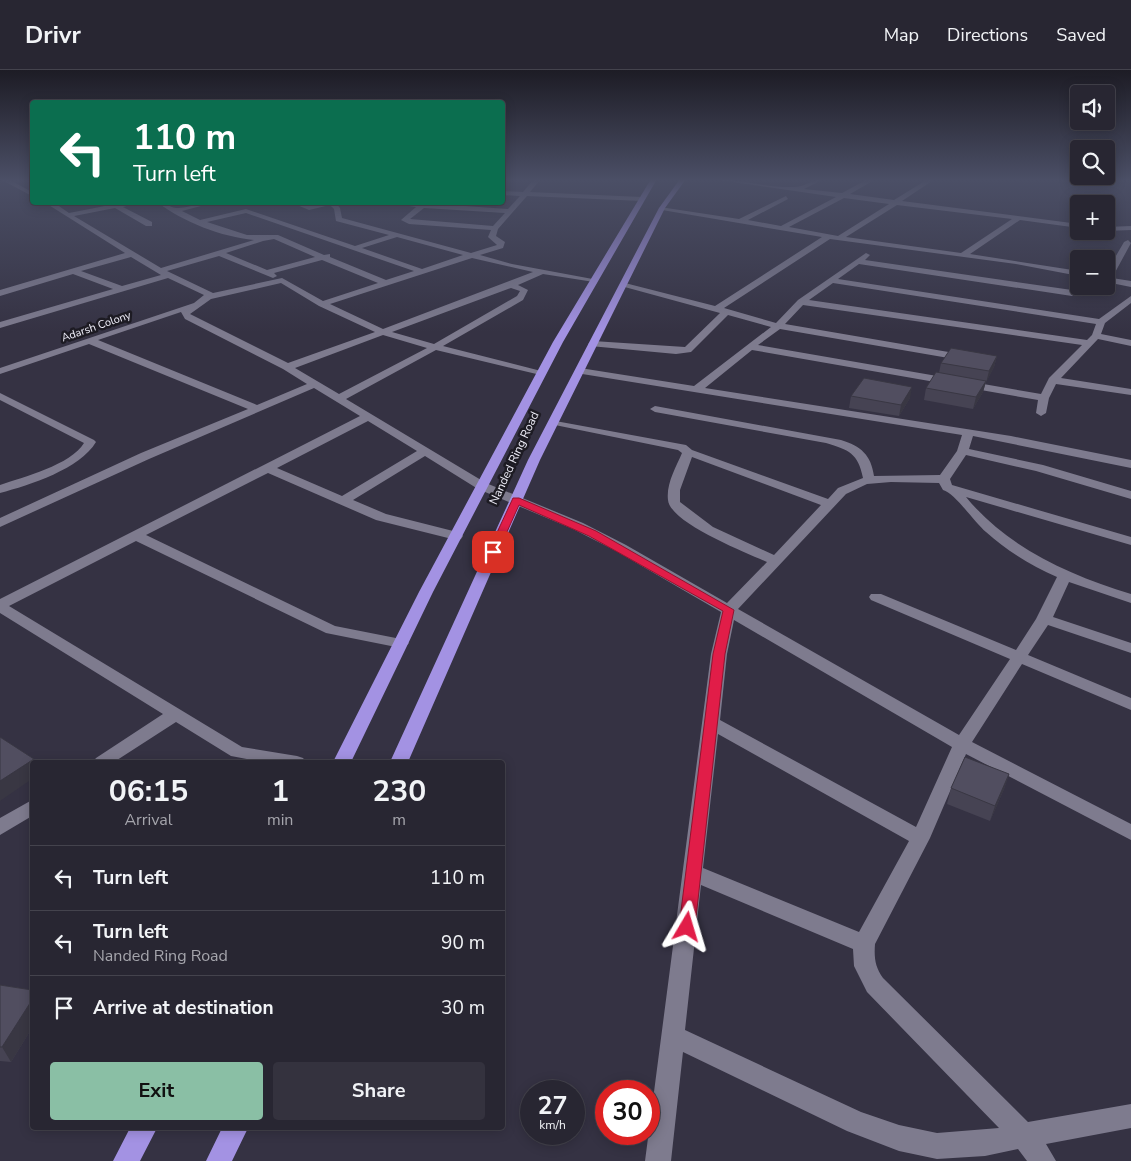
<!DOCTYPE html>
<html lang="en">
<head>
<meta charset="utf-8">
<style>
  body { margin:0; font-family:"Nunito Sans",sans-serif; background:#34323e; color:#f1f3f6; height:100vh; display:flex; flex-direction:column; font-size:19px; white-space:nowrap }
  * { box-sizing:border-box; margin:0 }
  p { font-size:16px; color:#a5a5ac }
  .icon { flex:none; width:28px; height:28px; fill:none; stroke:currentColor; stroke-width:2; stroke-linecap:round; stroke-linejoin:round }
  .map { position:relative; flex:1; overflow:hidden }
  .panel { position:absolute; left:30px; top:690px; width:475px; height:370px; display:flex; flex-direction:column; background:#282632; border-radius:5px; box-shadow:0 2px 12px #0003,0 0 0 1px #44434d }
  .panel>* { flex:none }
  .banner { position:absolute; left:30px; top:30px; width:475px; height:105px; border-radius:5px; box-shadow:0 2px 12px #0003,0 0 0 1px #44434d; background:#0b6e4f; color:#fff; overflow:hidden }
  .tools { position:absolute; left:1070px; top:15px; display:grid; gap:10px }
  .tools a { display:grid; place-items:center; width:45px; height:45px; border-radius:5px; background:#282632; box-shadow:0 2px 12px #0003,0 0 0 1px #44434d; font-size:25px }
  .speed { position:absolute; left:520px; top:1010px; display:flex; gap:10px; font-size:25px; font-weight:700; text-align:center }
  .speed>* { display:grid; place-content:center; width:65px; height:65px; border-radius:50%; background:#282632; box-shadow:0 2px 12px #0003,0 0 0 1px #44434d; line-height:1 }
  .speed small { font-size:12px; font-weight:400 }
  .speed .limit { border:8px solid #d22; background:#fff; color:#111 }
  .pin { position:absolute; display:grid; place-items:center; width:42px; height:42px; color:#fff; margin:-21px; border-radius:10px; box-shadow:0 2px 8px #0006 }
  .me { position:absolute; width:55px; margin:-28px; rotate:7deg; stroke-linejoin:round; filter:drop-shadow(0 0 4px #0008) }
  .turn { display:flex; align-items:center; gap:18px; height:105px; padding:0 20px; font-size:22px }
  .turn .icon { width:65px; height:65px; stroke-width:2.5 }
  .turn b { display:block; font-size:35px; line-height:42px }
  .eta { display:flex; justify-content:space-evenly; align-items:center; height:85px; text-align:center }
  .eta b { font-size:30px; font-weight:700; line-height:35px }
  .button { display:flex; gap:10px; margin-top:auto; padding:10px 20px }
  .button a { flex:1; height:58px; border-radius:5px; background:#8abfa5; color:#111; font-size:20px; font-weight:700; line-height:58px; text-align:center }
  .button a+a { background:#34323e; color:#f1f3f6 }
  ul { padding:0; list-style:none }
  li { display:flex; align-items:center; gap:15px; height:65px; padding:0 20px; border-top:1px solid #44434d }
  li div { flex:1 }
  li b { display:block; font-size:19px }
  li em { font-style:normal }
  header { display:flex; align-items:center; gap:30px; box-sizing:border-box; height:70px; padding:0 25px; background:#282632; border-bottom:1px solid #44434d }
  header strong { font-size:24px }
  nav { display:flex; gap:28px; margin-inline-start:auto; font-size:18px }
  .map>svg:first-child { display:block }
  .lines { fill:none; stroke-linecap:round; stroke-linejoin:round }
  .minor { fill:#7e7b8e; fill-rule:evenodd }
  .highway { fill:#a392e3; fill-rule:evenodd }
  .wall { fill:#464353 }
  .shaded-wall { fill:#393743 }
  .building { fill:#514e60; stroke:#393743 }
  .route { fill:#e11d48; stroke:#92132f }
  .labels { text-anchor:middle; stroke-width:5; stroke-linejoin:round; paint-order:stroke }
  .far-street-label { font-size:11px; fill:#f1f0fb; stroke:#1d1b23 }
  .street-label { font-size:12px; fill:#f1f0fb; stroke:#1d1b23 }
</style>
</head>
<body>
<header>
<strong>Drivr</strong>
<nav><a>Map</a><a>Directions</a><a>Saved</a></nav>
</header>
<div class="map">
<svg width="1131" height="1091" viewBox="0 0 1131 1091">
  <rect width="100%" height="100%" fill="#353243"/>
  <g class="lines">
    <path class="minor" d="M0 109H8L32 122V126Z
      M534 109H541L530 122 642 127 645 129 642 131 527 126 498 159 496 166 505 172 503 178 480 185 512 194 598 210 594 212 543 204 518 215 528 220 523 230 443 276 545 302V306L436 280 346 329 486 413 583 453 626 475 727 533 767 492C747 483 670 453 668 430 666 414 676 397 682 383L678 380 550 354V350L686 375 692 380 828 429 838 418 863 408C858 383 849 380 826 373L655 342 650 339 655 336 841 370C861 376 871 385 874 406L940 405 957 381 962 365 576 303 575 301 580 298 694 316 771 257 728 245 691 282 676 284 590 276 588 274 593 271 685 277 720 243 621 216V212L715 236 822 167 662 140 660 137 739 149 786 126 788 129 748 150 781 156 836 127 712 109C739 109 767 118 794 117 805 117 813 109 824 109L804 119 842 123 868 109H876L850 124 894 130 928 109H935L902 131 1079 154V158L1020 150 970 184 1079 201V206L1016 194 830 169 724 238 776 253 798 230 866 183 870 185 865 190 1072 220 1076 223 1072 226 859 194 838 209 1099 249 1131 226V233L1105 253 1101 264 1131 270V276L1098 269 1061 308 1131 319V325L1056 314 1049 328 1046 343 1041 346 1036 343 1038 330 752 280 705 318 1011 366 1131 390V398L973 366 969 379 1043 395 1131 421V429L1036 401 966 385 950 409 952 415 1131 467V475L966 427C1008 478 1069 505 1131 524V533L1069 512 1053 547 1131 573V583L1048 555 1028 585 1131 628V640L1022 594 972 672 1131 754V770L966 684 930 768 875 874C874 888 875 897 883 908L1028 1052 1131 1034V1058L1046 1074 1056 1091H1027L1018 1079 985 1086 937 1089 899 1081 847 1061 683 982 671 1091H645L711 584 721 542 616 481 573 459 478 419 425 386 353 430 386 444 461 463 463 466 461 469 456 470 376 450 268 403 146 465 335 556 406 570 409 573 406 576 401 578 326 563 136 471 9 536 242 677 297 686 303 688 306 692H263L231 686 176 652 114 692H93L96 688 163 644 0 543V529L360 346 314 318 149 389 0 457V448L141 383 248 339 89 274 0 304V298L194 233 204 225 168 208 0 258V252L113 219 73 204 0 226V220L125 183 44 132H53L69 143 110 135 111 132H141L123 137 152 152V156H146L115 138 74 146 161 198 254 170C222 167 183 152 157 132 165 132 169 137 176 138 182 139 205 132 216 132L182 141 200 150 246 139 355 176 389 165 336 151 334 139 330 135 309 140 290 132H301L310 136 335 132 340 138 342 148 471 183 497 175 488 167 491 160 409 154 401 150 416 137 395 134 407 132 508 139 520 126 502 125V121L523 122ZM844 128 889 134 838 166 789 157ZM897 135 1012 149 961 183 846 167ZM424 138 505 143 493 156 410 149ZM246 143 414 201 386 210 330 187V184L324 185 278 165H247L207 152ZM397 167 463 185 422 199 362 178ZM274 169 315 187 267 200 226 183 263 171ZM219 186 273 208 277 206 274 203 322 190 378 213 323 231 282 208 213 223 167 201ZM131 187 161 205 122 216 81 201ZM472 188 533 202 383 259 330 234ZM281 213 319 236 375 262 288 293 190 244 211 229ZM833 213 1096 254 1092 265 1087 270 809 230ZM511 218 520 221 517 226 434 274 392 262ZM803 235 1082 275 1049 308 1041 324 758 275 780 259 966 291 971 288 966 285 785 254ZM181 242 185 249 283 299 307 314 257 335 98 270ZM383 265 427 278 339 324 295 298ZM368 351 417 381 342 426 277 398ZM692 387 821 435 774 485 713 457 680 432V420ZM891 412 939 413 943 420C955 423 974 452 986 462 1007 481 1032 496 1057 507L1036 549 1016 580 881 524H871L869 527 871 530 1010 589 959 665 738 539 846 424 867 414ZM734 550 952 677 916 757 720 650 727 584ZM718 664 909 771 859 862 703 798ZM701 815 853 879 854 896 867 922 999 1058 937 1063 899 1055 861 1042 685 960Z
      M1131 156V160L1106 161V157Z
      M1128 170 1131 173 1112 208 1131 211V217L1106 212V203L1124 172Z
      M0 323 94 370 96 372C80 399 30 415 0 423V415C23 407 71 395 84 373L0 330Z
      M32 730V746L0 765V748Z"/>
    <path class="highway" d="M651 109H657L563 272 433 522 351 692H333L419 522 553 272Z
      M680 109H686L665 138 540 390 408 692H390L528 390 659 138Z
      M130 1058H157L140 1091H113Z
      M222 1058H248L232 1091H206Z"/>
  </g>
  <path class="wall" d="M997 286 994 297 986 312 983 322 973 339 924 330 926 318 939 303 941 293Z
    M851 326 910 328 899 346 849 338Z
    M1009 704 1004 719 990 751 947 734 951 718Z
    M0 915 32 920V958L11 992 0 991Z"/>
  <path class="shaded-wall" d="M997 286 994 297 986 313 989 301Z
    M986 311 983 322 973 339 976 327Z
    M912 317 910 328 899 346 901 335Z
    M34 689 35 692H32V709L0 731V711Z
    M1009 704 1004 719 990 751 995 736Z
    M32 930V958L11 992 2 977Z"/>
  <path class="building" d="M951 278 997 286 989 301 941 293Z
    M936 302 986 311 976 327 926 318Z
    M864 308 912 317 901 335 851 326Z
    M0 667 34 689 0 711Z
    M965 687 1009 704 995 736 951 718Z
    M0 915 32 920V930L2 977H0Z"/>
  <linearGradient id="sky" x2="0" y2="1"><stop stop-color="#1d1c25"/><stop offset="0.42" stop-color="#4b4f66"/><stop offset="1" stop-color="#4b4f66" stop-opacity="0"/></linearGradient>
  <rect width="1131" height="262" fill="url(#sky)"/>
  <path class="route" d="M513 428H519L596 461 734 540 725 584 695 857 693 862 687 864 681 862 679 857 713 584 723 541 589 466 519 435 498 482 493 486 489 485 488 482Z"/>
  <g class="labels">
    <g class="far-street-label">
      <text transform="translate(96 256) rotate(-19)" y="4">Adarsh Colony</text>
    </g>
    <g class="street-label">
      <text transform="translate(514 388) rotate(-65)" y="4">Nanded Ring Road</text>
    </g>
  </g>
</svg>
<div class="tools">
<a><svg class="icon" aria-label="sound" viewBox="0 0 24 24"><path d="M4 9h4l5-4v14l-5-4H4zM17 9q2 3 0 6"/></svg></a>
<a><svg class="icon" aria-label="search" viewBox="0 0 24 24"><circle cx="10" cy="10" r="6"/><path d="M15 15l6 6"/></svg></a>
<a>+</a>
<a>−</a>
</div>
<div class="speed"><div>27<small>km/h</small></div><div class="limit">30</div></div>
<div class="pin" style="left:493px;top:482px;background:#d93025"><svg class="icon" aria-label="arrive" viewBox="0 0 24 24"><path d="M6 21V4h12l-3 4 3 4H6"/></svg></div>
<svg class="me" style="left:687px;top:857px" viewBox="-20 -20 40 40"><path d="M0-17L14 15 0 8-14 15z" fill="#e11d48" stroke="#fff" stroke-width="4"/></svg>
<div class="banner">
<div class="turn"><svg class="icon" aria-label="left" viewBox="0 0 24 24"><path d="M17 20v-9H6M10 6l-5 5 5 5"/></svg><div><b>110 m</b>Turn left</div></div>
</div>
<section class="panel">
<div class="eta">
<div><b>06:15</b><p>Arrival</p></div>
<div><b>1</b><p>min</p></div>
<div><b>230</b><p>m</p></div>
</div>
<ul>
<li><svg class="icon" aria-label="left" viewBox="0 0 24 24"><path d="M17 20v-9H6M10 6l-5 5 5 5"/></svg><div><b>Turn left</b></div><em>110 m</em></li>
<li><svg class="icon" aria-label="left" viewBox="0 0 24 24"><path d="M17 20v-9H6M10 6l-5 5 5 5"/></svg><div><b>Turn left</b><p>Nanded Ring Road</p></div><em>90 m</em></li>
<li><svg class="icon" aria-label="arrive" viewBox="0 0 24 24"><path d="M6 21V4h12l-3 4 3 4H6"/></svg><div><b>Arrive at destination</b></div><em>30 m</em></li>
</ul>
<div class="button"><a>Exit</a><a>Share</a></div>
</section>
</div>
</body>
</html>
